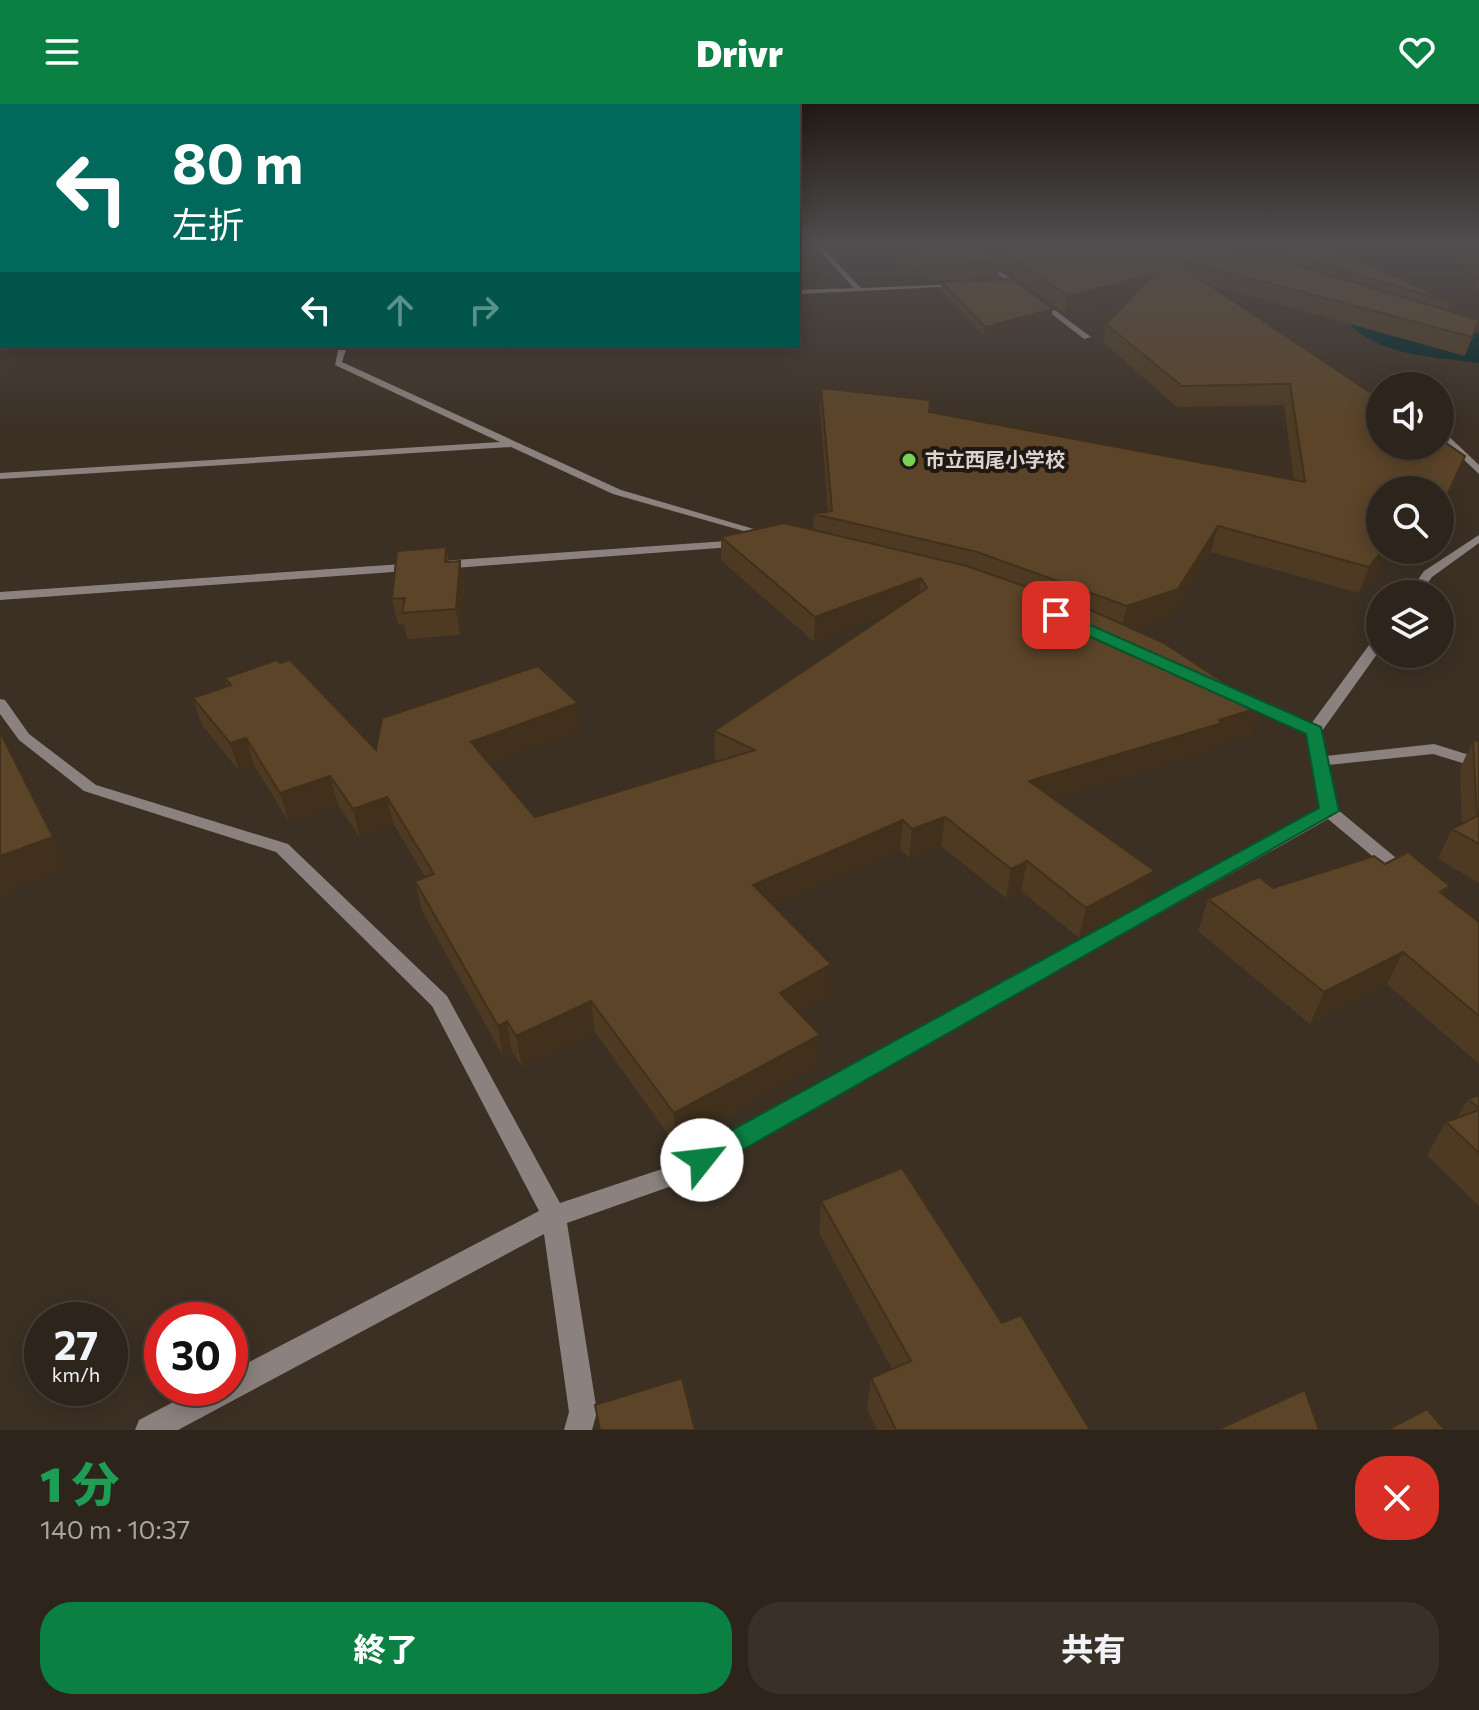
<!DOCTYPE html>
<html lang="ja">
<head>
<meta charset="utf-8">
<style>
  body { margin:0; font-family:Commissioner,"Noto Sans JP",sans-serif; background:#393028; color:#f1f3f6; height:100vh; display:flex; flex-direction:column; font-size:30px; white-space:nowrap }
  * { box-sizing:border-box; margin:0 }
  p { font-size:26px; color:#a7a4a3 }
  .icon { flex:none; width:44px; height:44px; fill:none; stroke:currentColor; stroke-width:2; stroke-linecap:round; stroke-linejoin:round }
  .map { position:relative; height:1326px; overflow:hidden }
  .sheet { display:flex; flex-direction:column; background:#2d241b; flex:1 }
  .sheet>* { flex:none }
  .banner { position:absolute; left:0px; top:0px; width:800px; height:244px; box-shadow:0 4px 20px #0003,0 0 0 2px #48413a; background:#00695c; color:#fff; overflow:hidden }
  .controls { position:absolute; left:1366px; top:268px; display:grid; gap:16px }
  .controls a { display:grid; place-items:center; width:88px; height:88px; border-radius:50%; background:#2d241b; box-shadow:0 4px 20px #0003,0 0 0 2px #48413a; font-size:40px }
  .speed { position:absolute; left:24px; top:1198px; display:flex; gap:16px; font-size:40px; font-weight:700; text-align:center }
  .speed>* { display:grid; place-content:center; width:104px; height:104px; border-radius:50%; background:#2d241b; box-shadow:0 4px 20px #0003,0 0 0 2px #48413a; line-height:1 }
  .speed small { font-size:20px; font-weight:400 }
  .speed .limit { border:12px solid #d22; background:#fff; color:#111 }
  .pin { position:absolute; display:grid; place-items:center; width:68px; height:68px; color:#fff; margin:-34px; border-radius:16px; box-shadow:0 4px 12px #0006 }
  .me { position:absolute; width:88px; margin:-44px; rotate:61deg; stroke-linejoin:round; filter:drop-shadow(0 0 6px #0008) }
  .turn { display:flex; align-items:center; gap:28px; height:168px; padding:0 40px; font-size:36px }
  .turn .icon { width:104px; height:104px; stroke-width:2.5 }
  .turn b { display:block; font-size:56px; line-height:68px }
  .lanes { display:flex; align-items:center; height:76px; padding:0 40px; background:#0003; justify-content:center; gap:40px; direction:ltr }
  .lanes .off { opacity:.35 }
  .round { display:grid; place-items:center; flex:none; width:84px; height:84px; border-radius:32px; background:#393028 }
  .head { display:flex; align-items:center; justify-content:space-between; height:136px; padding:0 40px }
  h1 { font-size:48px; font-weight:800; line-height:60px; color:#1e9e55 }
  .action { display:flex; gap:16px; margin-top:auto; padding:16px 40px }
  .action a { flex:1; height:92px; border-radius:32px; background:#0b8043; color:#fff; font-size:32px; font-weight:800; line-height:92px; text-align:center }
  .action a+a { background:#393028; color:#f1f3f6 }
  header { display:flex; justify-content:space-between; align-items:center; height:104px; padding:0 40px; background:#0b8043; color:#fff; font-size:36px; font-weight:800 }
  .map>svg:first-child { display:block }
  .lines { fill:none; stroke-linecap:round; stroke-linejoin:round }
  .river { fill:#002727; fill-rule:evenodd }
  .street { fill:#8b827f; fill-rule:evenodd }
  .wall { fill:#4e3a22 }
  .shaded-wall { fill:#40301c }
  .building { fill:#5b4428; stroke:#40301c; stroke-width:2 }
  .route { fill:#0b8043; stroke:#07532c; stroke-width:2 }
  .poi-dot { fill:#7ad157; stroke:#1f1914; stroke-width:3 }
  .labels { text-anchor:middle; stroke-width:8; stroke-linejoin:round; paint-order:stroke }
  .far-poi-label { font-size:20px; font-weight:bold; fill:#dbd3cc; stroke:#1f1914; text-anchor:start }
</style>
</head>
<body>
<header><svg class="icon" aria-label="menu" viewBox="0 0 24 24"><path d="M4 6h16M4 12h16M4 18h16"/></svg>Drivr<svg class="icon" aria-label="heart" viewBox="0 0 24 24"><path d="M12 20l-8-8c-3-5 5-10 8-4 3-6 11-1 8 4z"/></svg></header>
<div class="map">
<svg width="1479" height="1326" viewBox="0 0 1479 1326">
  <rect width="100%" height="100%" fill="#3c3024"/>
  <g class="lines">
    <path class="river" d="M0 141H2V156H0Z
      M1368 190 1384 194 1391 208 1407 216 1479 229V259C1436 253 1371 252 1344 213L1352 194Z"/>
    <path class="street" d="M814 141H820L861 184 960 180 963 182 798 190V186L854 184Z
      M950 141H956L1017 178 1091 233 1084 235 1013 180Z
      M2 149V153L0 154V150Z
      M0 219H2V223H0Z
      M339 242H347L342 258 621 386 778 432 768 434 613 390 511 343 0 375V369L500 338 335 261Z
      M1440 324 1479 361V370L1440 333Z
      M1479 431V439L1432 473 1420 490H1408L1424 467Z
      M741 436 745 438V442L441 465 435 461 441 457Z
      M417 459 423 463 421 466 0 496V488Z
      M1380 532V546L1322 627 1326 652 1434 640 1479 654V664L1433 650 1328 661 1337 705 1413 768 1416 772 1413 776H1401L1328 715 683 1078 567 1119 597 1308 592 1326H564L569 1308 544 1130 178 1326H135L139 1316 200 1284H230V1268L539 1107 432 902 276 748 84 687 19 636 0 610V595L5 596 29 630 96 681 288 740 447 892 560 1099 668 1063 1320 705 1307 629 1232 592 1239 588 1244 589 1311 620 1375 533Z"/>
  </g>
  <path class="wall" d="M878 141H1327L1450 198 1447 207 1479 216 1465 252 1210 181 1456 375 1440 411V386H1380V446L1359 489 1211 448 1171 513 1134 525 1252 631 1215 642 1214 646 1056 695 1147 797 1079 834 1021 787 1006 794 941 742 909 754 900 745 773 802 829 890 799 908 818 961 675 1040 595 928 522 963 512 948 503 952 422 807 415 777 425 773 394 721 360 734 338 701 289 718 254 661 239 667 202 621 193 594 227 582 225 574 280 559 376 646 581 626 490 660 535 713 719 657 715 655 714 627 890 509 814 538 721 456V433L813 426 814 410 828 407 820 306 821 284 929 308 1294 376 1284 301 1177 303 1103 238 1106 220 1133 192 1065 210 1019 175 999 164 998 174 931 177 910 160 902 161Z
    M1445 141H1479V187L1474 182 1477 176Z
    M942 178 1051 214 984 232 941 187Z
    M446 443 449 457H460L464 481 460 531 407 535 404 520 398 521 392 495Z
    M1473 636H1479V779L1438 755 1452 725 1462 720 1460 665Z
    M1385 760 1445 792 1479 818V960L1387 880 1310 920 1198 827 1208 795 1273 784Z
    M1479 991V1102L1427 1051 1446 1018 1457 1014 1468 995Z
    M821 1097 1002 1219 1090 1326H877L867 1305 871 1274 892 1265 819 1129Z"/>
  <path class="shaded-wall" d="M1154 170 1151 187 1065 210 1068 192Z
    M1053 205 1051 214 984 232 985 223Z
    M1465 352 1456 375 1440 411V407Z
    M1218 422 1211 448 1171 513 1120 530 1127 502Z
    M1383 446H1395L1359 489 1369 463Z
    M460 457 464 481 460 531 456 505Z
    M921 474 919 498 814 538 815 513Z
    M578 599 581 626 475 666 471 638Z
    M1261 603 1252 631 1215 642 1214 646 1024 705 1029 677Z
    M246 634 254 661 239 667 230 639Z
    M330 672 338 701 289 718 280 689Z
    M387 693 394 721 360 734 353 705Z
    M945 713 941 742 909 754 912 725Z
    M903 716 900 745 753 811V781Z
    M53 733 67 764 11 785 12 789 0 794V752Z
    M1027 757 1021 787 1006 794 1011 765Z
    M1155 767 1147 797 1079 834 1086 804Z
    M1450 782 1435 814 1440 788Z
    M1403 848 1387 880 1310 920 1324 888Z
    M831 860 829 890 779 920 780 889Z
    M591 897 595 928 522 963 516 932Z
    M507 917 512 948 503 952 498 922Z
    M820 931 818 961 675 1040 674 1009Z"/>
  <path class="building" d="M898 141H972L1000 158 933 161 912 145H903Z
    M988 141H1211L1307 164 1479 216 1472 233 1166 152 1380 295V342H1440V335L1465 352 1440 407V386H1380V446H1383L1369 463 1218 422 1178 485 1127 502 977 448 814 410 832 407 821 284 930 296 929 308 1305 378 1290 280 1182 282 1106 220 1154 170 1068 192 1021 159Z
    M1243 141H1327L1450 198 1312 157Z
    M1013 175 1053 205 985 223 942 178Z
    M784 419 967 462 1084 503 1164 539 1261 603 1219 616 1222 619 1029 677 1155 767 1086 804 1027 757 1011 765 945 713 912 725 903 716 753 781 831 860 780 889 820 931 674 1009 591 897 516 932 507 917 498 922 415 777 434 770 387 693 353 705 330 672 280 689 246 634 230 639 193 594 231 581 225 574 277 556 280 559 290 556 376 646 382 614 538 562 578 599 471 638 535 713 755 646 714 627 927 484 921 474 815 513 721 433Z
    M446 443 445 458 460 457 456 505 402 509 405 494 392 495 397 447Z
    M1 630 53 733 0 752V631Z
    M1473 636 1479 637V740L1452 725 1477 712Z
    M1408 748 1450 782 1440 788 1479 818V912L1403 848 1324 888 1208 795 1259 773 1273 784 1374 752 1385 760Z
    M1479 991V1004L1468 995Z
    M1479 1006V1049L1446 1018Z
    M902 1064 1002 1219 1021 1211 1090 1326H896L871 1274 911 1257 821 1097Z
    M682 1274 695 1326H600L595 1301Z
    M1305 1286 1319 1326H1217Z
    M1427 1305 1445 1326H1387Z"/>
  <linearGradient id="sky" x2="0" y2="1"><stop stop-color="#211a14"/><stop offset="0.43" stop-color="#504e50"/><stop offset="1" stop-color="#504e50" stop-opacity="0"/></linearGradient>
  <rect width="1479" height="326" fill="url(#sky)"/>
  <path class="route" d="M1051 508H1061L1321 623 1339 707 711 1064 702 1067 692 1064 688 1056 692 1048 1319 704 1306 630 1051 515Z"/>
  <circle class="poi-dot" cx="909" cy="356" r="8"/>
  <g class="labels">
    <g class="far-poi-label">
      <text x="925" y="363">市立西尾小学校</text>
    </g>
  </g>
</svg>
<div class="controls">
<a><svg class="icon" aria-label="sound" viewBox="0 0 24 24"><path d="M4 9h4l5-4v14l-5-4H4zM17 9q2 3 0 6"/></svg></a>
<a><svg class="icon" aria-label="search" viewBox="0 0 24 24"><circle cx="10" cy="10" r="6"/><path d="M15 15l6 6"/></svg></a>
<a><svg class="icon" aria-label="layers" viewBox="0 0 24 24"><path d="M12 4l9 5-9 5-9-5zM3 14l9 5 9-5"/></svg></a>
</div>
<div class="speed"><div>27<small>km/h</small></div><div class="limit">30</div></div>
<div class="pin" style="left:1056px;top:511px;background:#d93025"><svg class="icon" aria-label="arrive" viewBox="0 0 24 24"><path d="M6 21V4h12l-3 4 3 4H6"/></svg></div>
<svg class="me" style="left:702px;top:1056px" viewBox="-20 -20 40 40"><circle r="19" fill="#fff"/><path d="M0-13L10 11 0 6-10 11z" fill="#0b8043"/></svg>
<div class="banner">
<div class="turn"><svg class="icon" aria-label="left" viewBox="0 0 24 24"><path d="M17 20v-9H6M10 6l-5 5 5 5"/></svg><div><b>80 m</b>左折</div></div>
<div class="lanes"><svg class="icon" aria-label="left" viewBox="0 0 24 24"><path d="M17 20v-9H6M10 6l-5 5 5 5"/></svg><svg class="icon off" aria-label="ahead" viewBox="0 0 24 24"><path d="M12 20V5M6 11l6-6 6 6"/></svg><svg class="icon off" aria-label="right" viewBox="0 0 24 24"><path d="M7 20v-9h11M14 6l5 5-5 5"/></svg></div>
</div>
</div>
<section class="sheet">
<div class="head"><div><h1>1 分</h1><p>140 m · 10:37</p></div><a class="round" style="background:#d93025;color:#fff"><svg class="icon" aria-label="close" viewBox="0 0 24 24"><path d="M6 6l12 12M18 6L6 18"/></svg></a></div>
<div class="action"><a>終了</a><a>共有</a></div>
</section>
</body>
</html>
